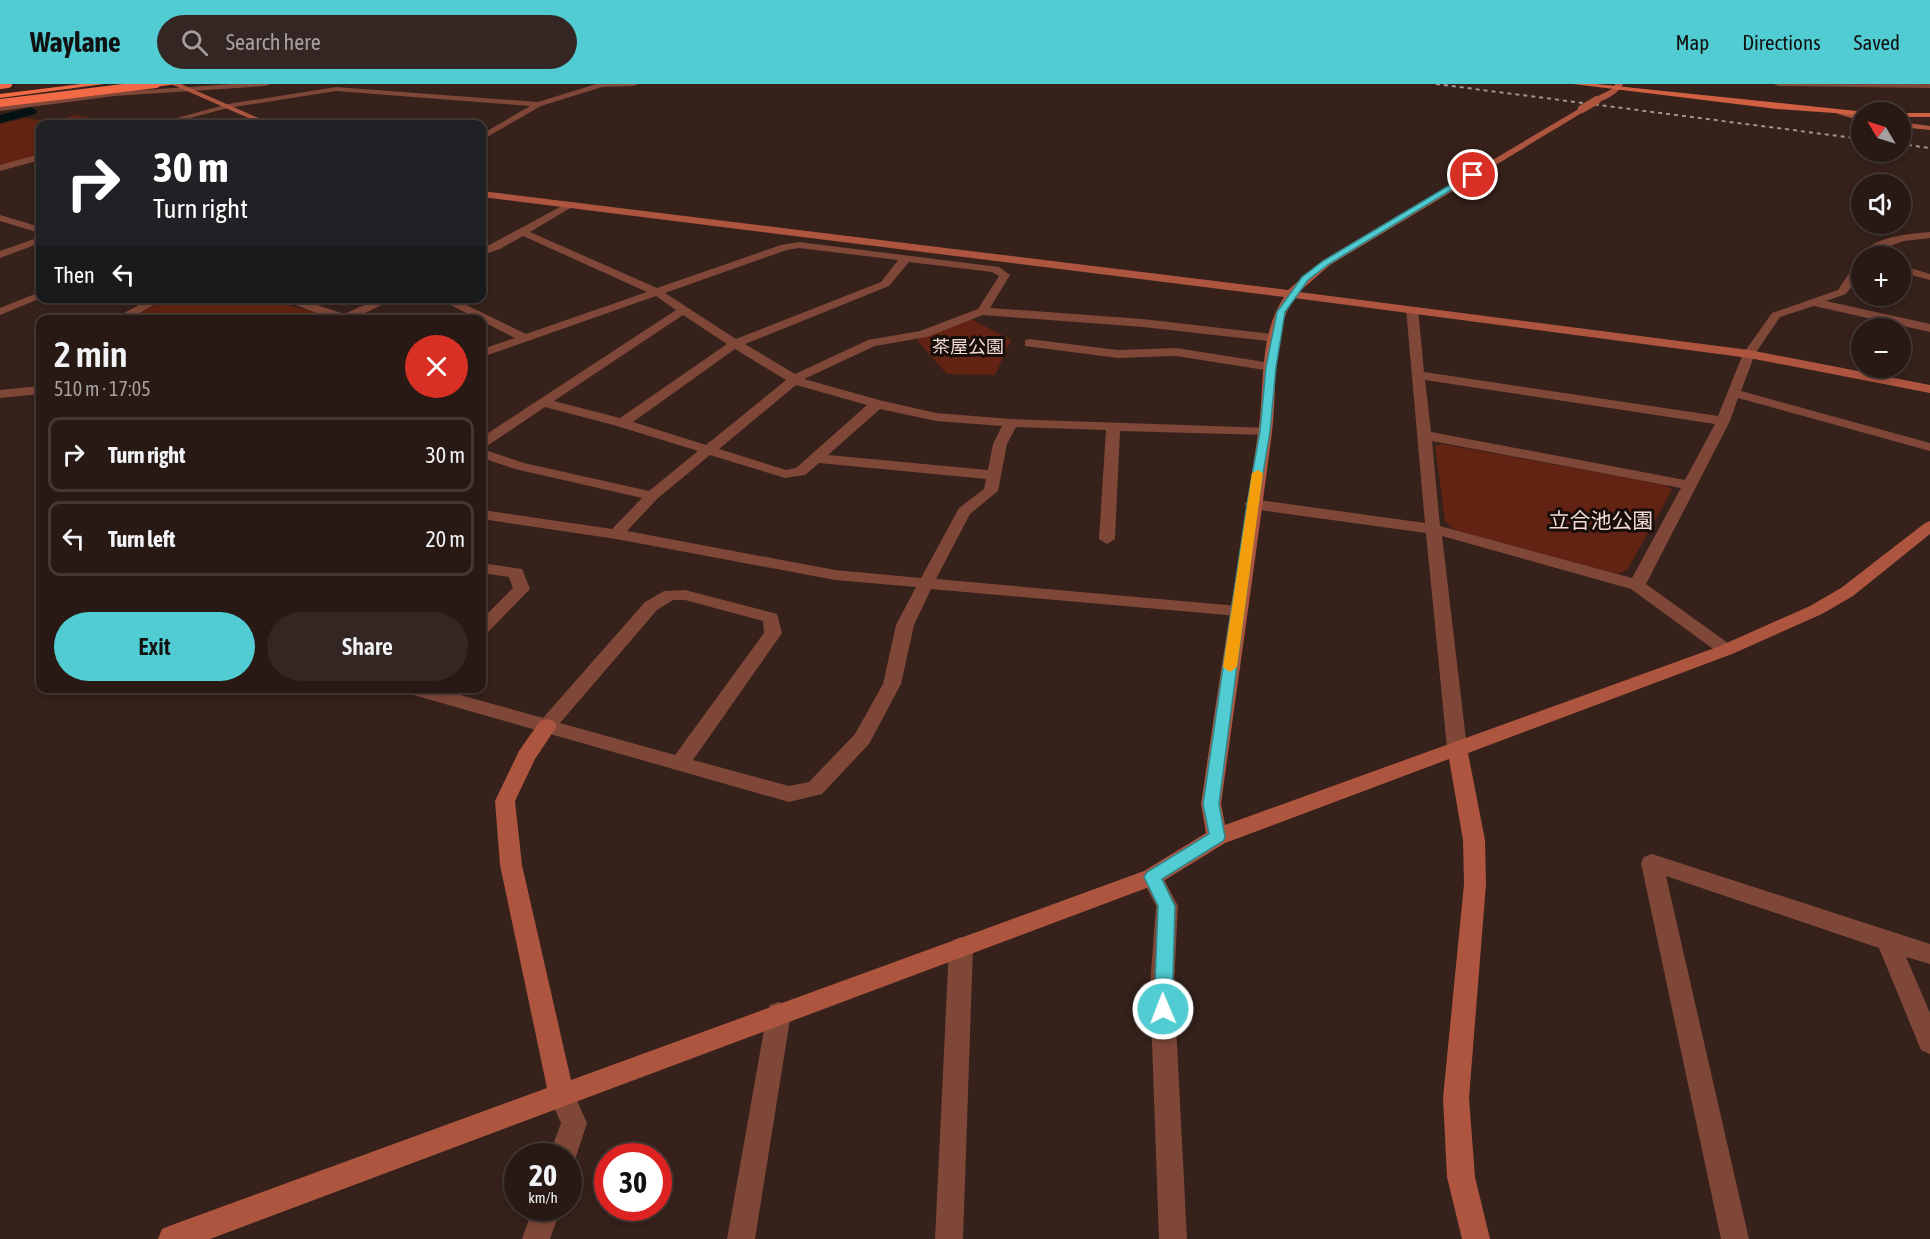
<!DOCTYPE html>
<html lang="en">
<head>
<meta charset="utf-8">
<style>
  body { margin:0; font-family:"Asap Condensed","Noto Sans JP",sans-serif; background:#342622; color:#f1f3f6; height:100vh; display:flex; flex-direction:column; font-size:22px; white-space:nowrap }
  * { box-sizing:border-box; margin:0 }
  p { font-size:20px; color:#a5a0a0 }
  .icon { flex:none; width:33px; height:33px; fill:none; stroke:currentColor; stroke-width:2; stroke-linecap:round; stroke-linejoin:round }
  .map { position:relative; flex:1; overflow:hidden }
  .sheet { position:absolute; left:36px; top:231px; width:450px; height:378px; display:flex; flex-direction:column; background:#281914; border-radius:12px; box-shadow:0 3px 9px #0003,0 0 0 2px #443834 }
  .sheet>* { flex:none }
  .banner { position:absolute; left:36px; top:36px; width:450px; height:183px; border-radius:12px; box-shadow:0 3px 9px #0003,0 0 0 2px #443834; background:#202124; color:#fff; overflow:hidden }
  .needle { width:39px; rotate:308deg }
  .tools { position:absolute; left:1851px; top:18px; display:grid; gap:12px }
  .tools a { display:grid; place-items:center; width:60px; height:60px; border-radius:50%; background:#281914; box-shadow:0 3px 9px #0003,0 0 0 2px #443834; font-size:30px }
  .speed { position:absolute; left:504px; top:1059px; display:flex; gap:12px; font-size:30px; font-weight:700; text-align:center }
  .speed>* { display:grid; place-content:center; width:78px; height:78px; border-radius:50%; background:#281914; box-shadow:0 3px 9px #0003,0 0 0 2px #443834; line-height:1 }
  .speed small { font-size:15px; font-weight:400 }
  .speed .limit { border:9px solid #d22; background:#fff; color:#111 }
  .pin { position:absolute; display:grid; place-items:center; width:51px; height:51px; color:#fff; margin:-26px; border:3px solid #fff; border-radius:50%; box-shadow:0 2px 6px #0007 }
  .me { position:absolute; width:66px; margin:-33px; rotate:359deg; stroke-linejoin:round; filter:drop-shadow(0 0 4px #0008) }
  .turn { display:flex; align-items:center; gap:21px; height:126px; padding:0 18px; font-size:27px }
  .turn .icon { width:78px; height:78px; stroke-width:2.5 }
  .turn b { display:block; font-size:42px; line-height:51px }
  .then { display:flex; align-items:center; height:57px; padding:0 18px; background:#0003; gap:12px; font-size:22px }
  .round { display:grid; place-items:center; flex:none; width:63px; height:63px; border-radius:32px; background:#342622 }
  .overview { display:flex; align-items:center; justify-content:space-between; height:102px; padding:0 18px }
  h1 { font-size:36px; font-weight:600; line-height:45px }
  .button { display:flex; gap:12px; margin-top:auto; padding:12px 18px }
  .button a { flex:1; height:69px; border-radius:36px; background:#51ccd2; color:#111; font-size:24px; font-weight:600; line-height:69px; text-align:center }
  .button a+a { background:#342622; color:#f1f3f6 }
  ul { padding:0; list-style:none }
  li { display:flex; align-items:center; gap:18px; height:75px; margin:0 12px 9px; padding:0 6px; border:3px solid #443834; border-radius:12px }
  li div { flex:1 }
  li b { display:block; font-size:22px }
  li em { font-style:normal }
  header { display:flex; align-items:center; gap:36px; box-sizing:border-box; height:84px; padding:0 30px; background:#51ccd2; color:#111 }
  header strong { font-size:28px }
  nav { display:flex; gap:33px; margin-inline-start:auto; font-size:21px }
  .search { width:420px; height:54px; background:#342622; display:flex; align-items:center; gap:15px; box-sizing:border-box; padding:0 21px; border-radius:33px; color:#a5a0a0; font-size:22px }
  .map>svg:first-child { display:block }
  .green { fill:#622312 }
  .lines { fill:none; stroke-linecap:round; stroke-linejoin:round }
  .canal { fill:#031213; fill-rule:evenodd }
  .street { fill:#7e4738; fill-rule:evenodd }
  .secondary { fill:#ad553f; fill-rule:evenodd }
  .primary { fill:#d16043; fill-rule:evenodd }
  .highway { fill:#f26946; fill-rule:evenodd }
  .rail { stroke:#a5948f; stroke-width:2; stroke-dasharray:4 4; stroke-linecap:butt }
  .secondary-bridge { stroke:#ad553f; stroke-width:8 }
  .highway-bridge { stroke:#f26946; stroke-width:8 }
  .route { fill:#51ccd2; stroke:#358588; stroke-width:1.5 }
  .slow { fill:#f59e0b }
  .labels { text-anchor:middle; stroke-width:6; stroke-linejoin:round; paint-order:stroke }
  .far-park-label { font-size:18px; fill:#f4dbd5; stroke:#170d0b }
  .park-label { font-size:21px; fill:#f4dbd5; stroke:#170d0b }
</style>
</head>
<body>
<header>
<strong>Waylane</strong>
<div class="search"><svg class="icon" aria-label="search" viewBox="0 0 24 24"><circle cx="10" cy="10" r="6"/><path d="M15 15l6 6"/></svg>Search here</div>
<nav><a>Map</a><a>Directions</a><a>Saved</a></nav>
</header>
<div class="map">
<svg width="1930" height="1155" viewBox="0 0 1930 1155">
  <rect width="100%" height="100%" fill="#36211b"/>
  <path class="green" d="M75 31 121 40H40V72L0 83V40L26 34 52 38Z
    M170 214 268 215 317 229 305 236H127Z
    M969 234 1011 256 995 291 947 290 917 256Z
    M1442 360 1665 401 1672 406 1627 486 1617 490 1455 446 1445 437 1435 362Z"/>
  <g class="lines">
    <path class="canal" d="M31 23 37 27 35 30 0 39V31Z"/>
    <path class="street" d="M232 0H270L266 2 114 12 0 27V23L114 8Z
      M596 0H638L634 2 602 3 541 22 482 56V50L530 22 336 7 228 24 167 40H155L228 20 336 3 538 18Z
      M1774 0H1930V4L1778 2Z
      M40 70V76L0 87V81Z
      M569 118 574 121 572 123 530 148 657 204 781 161 799 158 999 183 1010 191 990 224 1143 235 1280 251 1282 254 1276 258 1143 243 983 231 927 253 875 262 804 295 879 316 936 329 1011 335 1270 344 1272 347 1270 350 1265 351 1120 347 1115 455 1107 460 1099 455 1106 346 1016 343 1007 360 998 407 970 430 936 495 1238 522 1244 523 1247 527 1244 531 1238 532 931 505 914 541 901 600 869 660 822 710 789 718 403 608 401 604H435L543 634 645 518 664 507 685 506 777 530 782 549 693 676 789 702 809 698 855 650 883 600 896 541 916 503 835 496 616 455 482 435V426L612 445 642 414 515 385 482 374V365L524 379 649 407 698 367 617 342 545 323 487 362 482 363V353L676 226 656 212 482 273V265L515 254 437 214H452L526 250 647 208 523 152 500 165 482 171V165ZM799 164 898 176 881 198 736 255 665 209 787 166ZM909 178 992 188 999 192 978 225 920 247 868 256 795 290 745 260 889 202ZM683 231 727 260 620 334 554 317ZM735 265 786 296 706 361 633 338ZM796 301 867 321 796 384 786 386 719 365ZM880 325 936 337 1002 342 993 360 988 386 828 371ZM710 371 785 394 805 391 819 379 986 395 984 405 959 424 921 494 835 486 627 447 657 415ZM673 516H685L763 537 764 549 675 671 560 639 657 526Z
      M0 131 40 143V149L0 137Z
      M1930 148V154L1904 157 1873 168 1870 172 1862 174 1860 172C1873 152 1908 150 1930 148Z
      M40 153V159L0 174V167Z
      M1862 175V187L1846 210 1826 217 1930 240V248L1814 222 1780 233 1755 270 1741 307 1930 359V367L1738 314 1730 337 1646 500 1732 562 1735 566 1732 570H1720L1631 505 1442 452 1467 664 1464 669 1457 671 1450 669 1447 664 1426 449 1252 425 1244 420 1252 415 1425 439 1406 225 1408 223H1416L1418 225 1424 288 1718 332 1743 270 1772 229 1838 206 1858 176ZM1425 296 1715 340 1685 396 1431 348ZM1432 357 1681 404 1632 494 1440 442Z
      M1900 181 1930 190V196L1900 188Z
      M40 208 41 214 0 231V224Z
      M152 214H167L127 236H111Z
      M278 214H296L344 230 380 214H396L355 234 357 236H334Z
      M1029 255 1118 266 1176 264 1271 279 1277 283 1271 287 1176 272 1118 274 1025 262V256Z
      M40 302V310L0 314V306Z
      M482 479 522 485 530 505 488 548 482 550V535L513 504 509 493 482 489Z
      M1652 770 1930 860V880L1906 873 1930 929V970L1921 966 1879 864 1666 792 1749 1155H1721L1641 779 1644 773Z
      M1152 784 1160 787 1178 822 1174 902 1187 1155H1159L1150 902 1156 822 1141 793 1144 787Z
      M961 853 969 856 973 863 963 1155H935L949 863 953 856Z
      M779 918 788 921 791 929 755 1155H727L767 929 770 921Z
      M561 998 570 1001 587 1039 573 1082 568 1083V1072H549L561 1039 548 1010 552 1001Z
      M533 1124H561L550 1155H522Z"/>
    <path class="secondary" d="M171 0H181L272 40H262Z
      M1615 0H1623C1619 9 1604 18 1594 18V14L1614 4Z
      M1582 23H1585V27L1330 181 1299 208 1749 266 1930 301V309L1749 274 1294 214C1270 252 1278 305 1272 348 1256 472 1238 596 1221 720L1225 741 1720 562 1810 522 1841 504 1925 439 1930 437V450L1853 512 1822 530 1732 570 1468 669 1485 756 1486 800 1469 1014 1475 1093 1490 1155H1462L1447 1093 1443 1014 1464 800 1463 756 1449 675 1225 759 1160 799 210 1155H158L162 1145 172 1141 547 1004 500 781 495 717 519 667 540 637 547 635 554 637 557 642 535 675 515 717 522 781 571 996 1144 787 1206 749 1201 720C1219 597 1239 473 1258 350 1265 305 1258 252 1284 213L482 113V107L1288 206 1322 177Z
      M1841 26 1862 32V37L1838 30 1837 28Z
      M1900 38 1930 42V46L1900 43Z"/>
    <path class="primary" d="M1573 0H1596L1866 28H1862V31L1777 25Z
      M1900 29H1930V33H1900Z"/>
    <path class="highway" d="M81 0H104L0 14V10Z
      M146 0H178L137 5 133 3Z"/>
    <path class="rail" d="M1436 0 1862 55
      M1900 60 1930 64"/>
    <path class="secondary-bridge" d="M1582 25 1597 16"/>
    <path class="highway-bridge" d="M0 1 8 0
      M0 19 156 0"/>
  </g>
  <path class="route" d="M1470 89 1476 91 1329 180 1308 196 1285 228 1276 283 1270 347 1258 420 1219 720 1225 753 1223 757 1162 795 1175 822 1172 925 1170 931 1163 933 1157 931 1154 925 1158 822 1144 793 1147 788 1209 750 1203 720 1247 420 1260 347 1266 283 1277 228 1302 193 1323 177Z"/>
  <path class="slow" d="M1258 386 1263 389 1237 583 1230 588 1223 583 1252 389Z"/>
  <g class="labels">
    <g class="far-park-label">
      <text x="968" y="269">茶屋公園</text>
    </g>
    <g class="park-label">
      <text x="1601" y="444">立合池公園</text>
    </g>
  </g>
</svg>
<div class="tools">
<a><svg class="needle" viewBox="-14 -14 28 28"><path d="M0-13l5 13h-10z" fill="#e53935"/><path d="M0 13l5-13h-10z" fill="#a5a0a0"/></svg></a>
<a><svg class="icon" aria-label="sound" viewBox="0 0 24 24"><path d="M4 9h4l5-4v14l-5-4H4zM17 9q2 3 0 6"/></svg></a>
<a>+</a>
<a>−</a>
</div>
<div class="speed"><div>20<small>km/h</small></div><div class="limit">30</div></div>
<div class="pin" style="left:1473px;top:91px;background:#d93025"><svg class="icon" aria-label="arrive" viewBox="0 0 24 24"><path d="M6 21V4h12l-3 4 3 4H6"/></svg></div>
<svg class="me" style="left:1163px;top:925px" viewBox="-20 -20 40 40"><circle r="17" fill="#51ccd2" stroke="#fff" stroke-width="3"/><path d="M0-11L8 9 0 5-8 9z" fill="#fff"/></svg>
<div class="banner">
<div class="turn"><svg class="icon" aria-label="right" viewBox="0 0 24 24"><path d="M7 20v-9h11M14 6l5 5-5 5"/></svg><div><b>30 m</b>Turn right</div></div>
<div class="then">Then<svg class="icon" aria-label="left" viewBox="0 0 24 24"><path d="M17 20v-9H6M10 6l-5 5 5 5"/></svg></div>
</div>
<section class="sheet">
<div class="overview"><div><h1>2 min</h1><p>510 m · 17:05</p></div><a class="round" style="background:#d93025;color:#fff"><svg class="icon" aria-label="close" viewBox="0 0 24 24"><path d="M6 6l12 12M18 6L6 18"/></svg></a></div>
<ul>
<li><svg class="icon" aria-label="right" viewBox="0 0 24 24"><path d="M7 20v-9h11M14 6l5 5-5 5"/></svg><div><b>Turn right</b></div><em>30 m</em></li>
<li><svg class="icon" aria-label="left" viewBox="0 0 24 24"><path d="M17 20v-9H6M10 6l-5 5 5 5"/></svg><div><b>Turn left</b></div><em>20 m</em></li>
</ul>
<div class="button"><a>Exit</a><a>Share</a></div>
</section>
</div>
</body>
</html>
